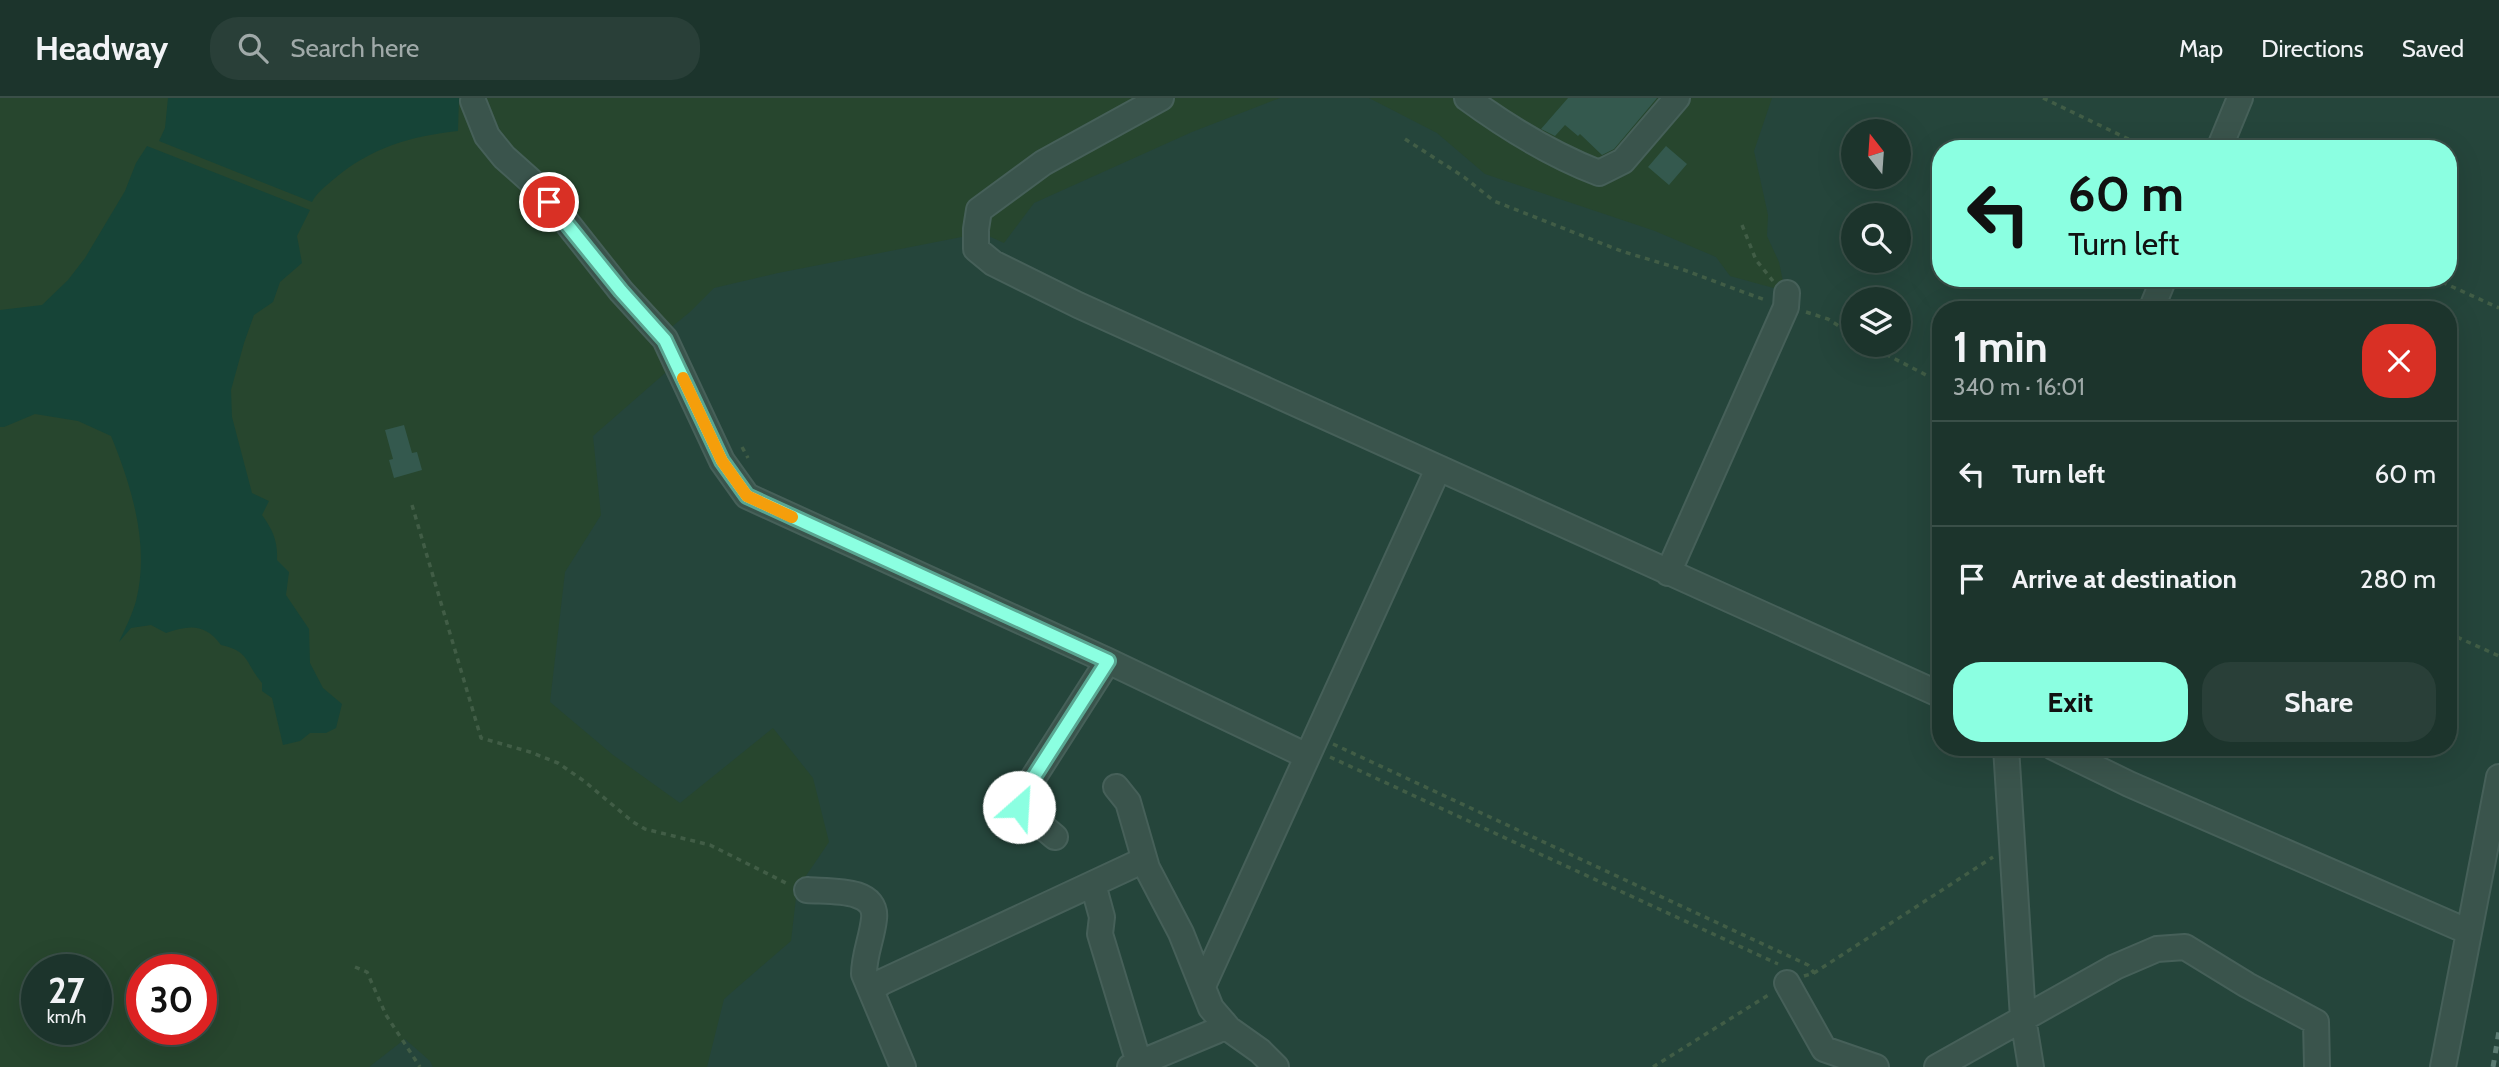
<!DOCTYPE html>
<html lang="en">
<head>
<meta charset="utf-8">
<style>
  body { margin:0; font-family:Cabin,sans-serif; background:#293f38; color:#f1f3f6; height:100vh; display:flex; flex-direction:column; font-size:26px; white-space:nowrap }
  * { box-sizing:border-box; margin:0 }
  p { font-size:23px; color:#a0aaa9 }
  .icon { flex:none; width:38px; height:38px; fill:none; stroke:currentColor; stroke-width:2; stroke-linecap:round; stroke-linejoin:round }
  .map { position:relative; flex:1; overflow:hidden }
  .side { position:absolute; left:1932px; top:203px; width:525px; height:455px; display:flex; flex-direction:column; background:#1c342c; border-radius:28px; box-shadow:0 7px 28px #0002,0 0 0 2px #3a4f48 }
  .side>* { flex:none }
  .hud { position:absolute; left:1932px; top:42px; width:525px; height:147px; border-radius:28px; box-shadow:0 7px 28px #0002,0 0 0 2px #3a4f48; background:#8bffe1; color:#111; overflow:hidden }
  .needle { width:46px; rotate:343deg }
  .fabs { position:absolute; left:1841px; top:21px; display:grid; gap:14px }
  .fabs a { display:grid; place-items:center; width:70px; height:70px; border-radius:50%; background:#1c342c; box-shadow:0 7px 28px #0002,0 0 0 2px #3a4f48; font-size:35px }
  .speed { position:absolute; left:21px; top:856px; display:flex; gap:14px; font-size:35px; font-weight:700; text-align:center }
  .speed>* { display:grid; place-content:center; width:91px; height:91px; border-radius:50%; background:#1c342c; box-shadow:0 7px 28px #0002,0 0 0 2px #3a4f48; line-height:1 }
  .speed small { font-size:18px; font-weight:400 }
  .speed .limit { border:10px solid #d22; background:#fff; color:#111 }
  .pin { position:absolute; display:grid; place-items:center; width:60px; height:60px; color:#fff; margin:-30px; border:4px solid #fff; border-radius:50%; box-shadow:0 2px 7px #0007 }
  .me { position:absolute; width:77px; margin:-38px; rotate:26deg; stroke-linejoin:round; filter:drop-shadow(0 0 5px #0008) }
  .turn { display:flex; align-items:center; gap:24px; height:147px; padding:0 21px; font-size:32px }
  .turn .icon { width:91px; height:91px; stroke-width:2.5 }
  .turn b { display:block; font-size:49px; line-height:60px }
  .round { display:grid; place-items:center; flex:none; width:74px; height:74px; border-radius:28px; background:#293f38 }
  .overview { display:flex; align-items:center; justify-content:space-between; height:119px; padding:0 21px }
  h1 { font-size:42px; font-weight:800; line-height:52px }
  .primary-button { display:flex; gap:14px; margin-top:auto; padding:14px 21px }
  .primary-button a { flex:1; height:80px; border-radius:28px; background:#8bffe1; color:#111; font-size:28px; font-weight:800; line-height:80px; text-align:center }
  .primary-button a+a { background:#293f38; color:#f1f3f6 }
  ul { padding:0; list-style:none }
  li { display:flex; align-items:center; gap:21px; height:105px; padding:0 21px; border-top:2px solid #3a4f48 }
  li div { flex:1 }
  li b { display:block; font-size:26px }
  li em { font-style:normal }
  header { display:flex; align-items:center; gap:42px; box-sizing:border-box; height:98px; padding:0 35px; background:#1c342c; border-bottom:2px solid #3a4f48 }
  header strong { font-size:33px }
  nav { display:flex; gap:38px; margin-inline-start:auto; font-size:24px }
  .search { width:490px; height:63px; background:#293f38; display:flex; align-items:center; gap:18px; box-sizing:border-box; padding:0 24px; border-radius:28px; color:#a0aaa9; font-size:26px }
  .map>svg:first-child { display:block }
  .green { fill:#27462e; fill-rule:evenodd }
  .water { fill:#164437 }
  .building { fill:#34594e }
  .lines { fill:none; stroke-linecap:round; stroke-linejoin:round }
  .minor-casing { stroke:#466059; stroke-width:28 }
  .path { stroke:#415d46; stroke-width:3.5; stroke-dasharray:5 5; stroke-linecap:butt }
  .minor { stroke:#3a544c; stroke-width:24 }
  .rail { stroke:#5b7b72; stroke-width:5; stroke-dasharray:7 7; stroke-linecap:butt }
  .route-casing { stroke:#5aa692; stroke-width:18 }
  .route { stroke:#8bffe1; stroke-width:12 }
  .slow { stroke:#f59e0b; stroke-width:12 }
</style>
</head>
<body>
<header>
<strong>Headway</strong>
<div class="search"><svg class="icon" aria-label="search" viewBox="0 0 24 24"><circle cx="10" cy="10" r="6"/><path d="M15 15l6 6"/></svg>Search here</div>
<nav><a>Map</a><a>Directions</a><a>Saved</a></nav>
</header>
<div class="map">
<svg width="2499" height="969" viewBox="0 0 2499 969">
  <rect width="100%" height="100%" fill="#25453b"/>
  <path class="green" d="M0 0H1280L1192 34 1034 105 1004 145 982 135 778 175 714 190 690 214 653 244 672 269 593 338 601 417 565 474 550 604 613 657 680 705 773 630 813 680 829 744 797 791 791 843 724 901 707 969H433L430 963 405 941 369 969H0ZM37 872H96V931H37ZM142 872H201V931H142Z
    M1369 0H1772L1754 53 1768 117 1767 138 1779 164 1785 193 1730 178 1716 159 1655 133 1485 76 1437 35Z"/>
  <path class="water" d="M168 0H459L458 33C411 38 370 50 334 81 326 88 317 94 312 104L159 43 165 30Z
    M147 48 310 112 297 138 302 165 280 184 273 204 254 217 244 245 231 292 232 319 252 395 269 403 262 417C273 432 278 444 277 462L289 474 286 497 309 531 310 565 323 590 342 606 336 630 326 635H310L300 643 283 647 272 600 262 593V585C245 565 250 553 221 547 205 525 189 527 166 535L151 527 131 530 119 544C125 531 132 517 136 503 150 448 132 389 111 338L78 323 35 316 4 329H0V212L42 207 68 182 85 160 125 93 136 65Z"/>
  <path class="building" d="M1568 0H1657L1614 51 1602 57 1580 36 1578 38 1565 27 1555 38 1541 31Z
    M1666 48 1687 66 1669 87 1648 69Z
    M404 327 412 355 417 354 422 372 394 380 389 362 393 361 385 332Z"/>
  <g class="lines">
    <g class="minor-casing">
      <path id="minor" d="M1161 0 1043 65 979 112 976 131V151L993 165 1078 207 1941 597
        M1467 0C1508 30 1552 57 1599 75L1623 63 1677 0
        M473 3 487 38 504 59 541 92 621 193 665 241 722 363 747 398 1108 563 1307 658
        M2219 51 2240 0
        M2151 212 2164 180
        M1668 475 1786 209 1787 195
        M2006 649 2023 920 2031 969
        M2053 649 2129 686 2469 834
        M1116 689 1128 704 1147 770 1181 835 1211 910 1229 931 1260 953 1276 969
        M1055 739 1019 709 1021 699 1108 563
        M1093 786 1102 819 1100 836 1139 965
        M807 792C828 794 878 789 874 821 872 840 864 857 864 876L903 969
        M1787 885 1824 951 1876 969
        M1203 888 1438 371
        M872 892 882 884 1144 762
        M1130 969 1216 933 1224 925
        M1937 969 2115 869 2157 851 2185 849 2247 887 2316 924 2317 968
        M2443 969 2499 679"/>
    </g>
    <path class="path" d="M2043 0 2149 51
      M1405 41 1464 79 1494 103 1621 153 1684 172 1765 202
      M1742 127 1756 162 1773 183
      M2433 180 2499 210
      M1806 214 1828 221 1853 237
      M1868 247 1926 277 1941 282
      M742 349 748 360
      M412 407 481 640 530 654 558 665 584 683 633 724 645 731 710 747 790 787
      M2448 535 2499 558
      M1333 646 1808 867 1814 875
      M1330 659 1778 866
      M355 869 367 874 386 917 420 969
      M1804 878 1814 875 1993 759
      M1653 969 1770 896"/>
    <use href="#minor" class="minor"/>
    <path class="rail" d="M2493 969 2499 933"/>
  </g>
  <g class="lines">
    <g class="route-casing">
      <path id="route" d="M549 104 621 193 665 242 722 363 747 398 1108 563 1021 699 1019 709"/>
    </g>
    <use href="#route" class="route"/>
    <path class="slow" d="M683 280 722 363 747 398 792 419"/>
  </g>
</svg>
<div class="fabs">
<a><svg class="needle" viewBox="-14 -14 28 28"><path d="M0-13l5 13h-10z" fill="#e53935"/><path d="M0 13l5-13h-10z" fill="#a0aaa9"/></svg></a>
<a><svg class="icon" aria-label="search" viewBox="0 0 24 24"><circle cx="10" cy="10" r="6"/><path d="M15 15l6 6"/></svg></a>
<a><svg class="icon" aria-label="layers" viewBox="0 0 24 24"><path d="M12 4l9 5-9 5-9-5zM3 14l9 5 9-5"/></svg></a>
</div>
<div class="speed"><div>27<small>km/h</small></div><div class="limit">30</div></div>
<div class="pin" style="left:549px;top:104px;background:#d93025"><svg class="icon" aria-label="arrive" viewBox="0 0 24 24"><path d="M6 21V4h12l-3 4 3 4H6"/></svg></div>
<svg class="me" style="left:1019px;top:709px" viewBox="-20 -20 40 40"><circle r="19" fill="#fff"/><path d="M0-13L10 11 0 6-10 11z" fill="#8bffe1"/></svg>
<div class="hud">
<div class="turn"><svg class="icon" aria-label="left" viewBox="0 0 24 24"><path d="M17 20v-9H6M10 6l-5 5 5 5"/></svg><div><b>60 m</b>Turn left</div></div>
</div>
<section class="side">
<div class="overview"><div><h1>1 min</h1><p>340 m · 16:01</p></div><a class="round" style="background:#d93025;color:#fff"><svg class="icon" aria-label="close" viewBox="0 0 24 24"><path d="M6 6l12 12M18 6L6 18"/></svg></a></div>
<ul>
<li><svg class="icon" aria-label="left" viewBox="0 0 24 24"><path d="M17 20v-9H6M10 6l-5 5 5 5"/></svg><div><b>Turn left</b></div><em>60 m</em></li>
<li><svg class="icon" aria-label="arrive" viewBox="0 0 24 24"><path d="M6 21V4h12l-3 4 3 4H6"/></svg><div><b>Arrive at destination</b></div><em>280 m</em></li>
</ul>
<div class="primary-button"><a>Exit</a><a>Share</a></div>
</section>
</div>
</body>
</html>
